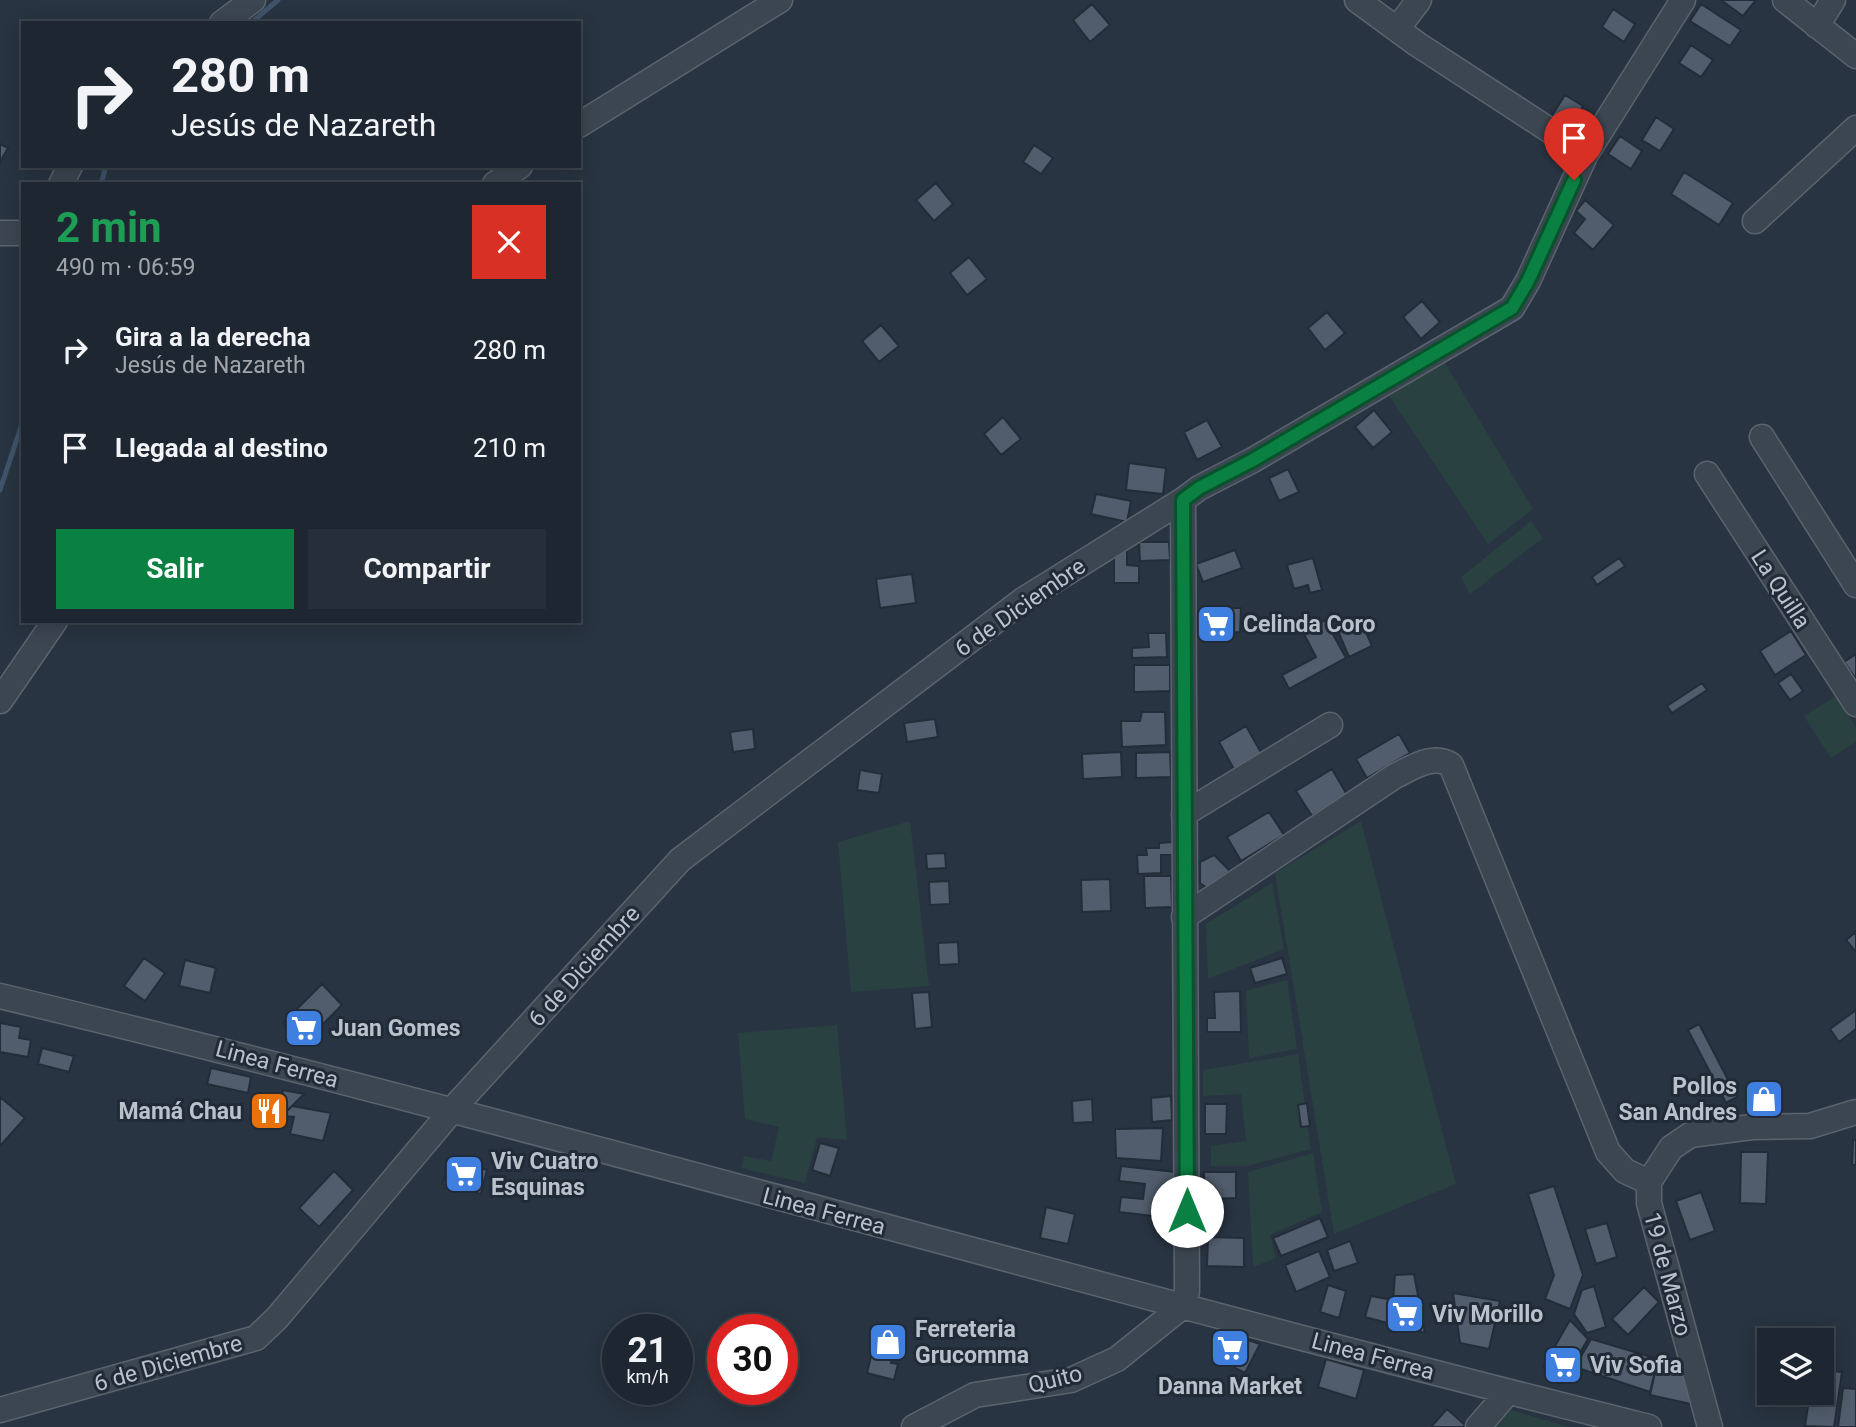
<!DOCTYPE html>
<html lang="es">
<head>
<meta charset="utf-8">
<style>
  body { margin:0; font-family:Roboto,sans-serif; background:#262f39; color:#f1f3f6; height:100vh; display:flex; flex-direction:column; font-size:26px; white-space:nowrap }
  * { box-sizing:border-box; margin:0 }
  p { font-size:23px; color:#a1a5ab }
  .icon { flex:none; width:38px; height:38px; fill:none; stroke:currentColor; stroke-width:2; stroke-linecap:round; stroke-linejoin:round }
  .map { position:relative; flex:1; overflow:hidden }
  .sheet { position:absolute; left:21px; top:182px; width:560px; height:441px; display:flex; flex-direction:column; background:#1e2731; border-radius:0px; box-shadow:0 4px 18px #0003,0 0 0 2px #3c444d }
  .sheet>* { flex:none }
  .banner { position:absolute; left:21px; top:21px; width:560px; height:147px; border-radius:0px; box-shadow:0 4px 18px #0003,0 0 0 2px #3c444d; background:#1e2731; color:#f1f3f6; overflow:hidden }
  .buttons { position:absolute; left:1757px; top:1328px; display:grid; gap:14px }
  .buttons a { display:grid; place-items:center; width:77px; height:77px; border-radius:0px; background:#1e2731; box-shadow:0 4px 18px #0003,0 0 0 2px #3c444d; font-size:35px }
  .speed { position:absolute; left:602px; top:1314px; display:flex; gap:14px; font-size:35px; font-weight:700; text-align:center }
  .speed>* { display:grid; place-content:center; width:91px; height:91px; border-radius:50%; background:#1e2731; box-shadow:0 4px 18px #0003,0 0 0 2px #3c444d; line-height:1 }
  .speed small { font-size:18px; font-weight:400 }
  .speed .limit { border:10px solid #d22; background:#fff; color:#111 }
  .pin { position:absolute; display:grid; place-items:center; width:60px; height:60px; color:#fff; margin:-72px -30px; border-radius:50% 50% 50% 0; rotate:-45deg; box-shadow:0 0 7px #0007 }
  .pin .icon { rotate:45deg }
  .me { position:absolute; width:77px; margin:-38px; rotate:0deg; stroke-linejoin:round; filter:drop-shadow(0 0 5px #0008) }
  .turn { display:flex; align-items:center; gap:24px; height:147px; padding:0 35px; font-size:32px }
  .turn .icon { width:91px; height:91px; stroke-width:2.5 }
  .turn b { display:block; font-size:49px; line-height:60px }
  .round { display:grid; place-items:center; flex:none; width:74px; height:74px; border-radius:0px; background:#262f39 }
  .head { display:flex; align-items:center; justify-content:space-between; height:119px; padding:0 35px }
  h1 { font-size:42px; font-weight:700; line-height:52px; color:#1e9e55 }
  .cta { display:flex; gap:14px; margin-top:auto; padding:14px 35px }
  .cta a { flex:1; height:80px; border-radius:0px; background:#0b8043; color:#fff; font-size:28px; font-weight:700; line-height:80px; text-align:center }
  .cta a+a { background:#262f39; color:#f1f3f6 }
  ul { padding:0; list-style:none }
  li { display:flex; align-items:center; gap:21px; height:98px; padding:0 35px }
  li div { flex:1 }
  li b { display:block; font-size:26px }
  li em { font-style:normal }
  .map>svg:first-child { display:block }
  .green { fill:#2a4142 }
  .lines { fill:none; stroke-linecap:round; stroke-linejoin:round }
  .stream { stroke:#3f536a; stroke-width:5 }
  .building { fill:#515d6c; stroke:#232d39; stroke-width:2 }
  .minor-casing { stroke:#5a646f; stroke-width:27 }
  .minor { stroke:#3c4651; stroke-width:24 }
  .route-casing { stroke:#07532c; stroke-width:18 }
  .route { stroke:#0b8043; stroke-width:12 }
  .labels { text-anchor:middle; stroke-width:6; stroke-linejoin:round; paint-order:stroke }
  .street-label { font-size:23px; fill:#b9c1cb; stroke:#212b37 }
  .poi-label { font-size:23px; font-weight:bold; fill:#b9c1cb; stroke:#212b37; text-anchor:start }
</style>
</head>
<body>
<div class="map">
<svg width="1856" height="1427" viewBox="0 0 1856 1427">
  <rect width="100%" height="100%" fill="#283441"/>
  <path class="green" d="M1445 363 1533 509 1488 544 1389 396Z
    M1531 521 1543 538 1470 594 1461 577Z
    M1836 696 1856 727V742L1831 758 1804 716Z
    M910 821 929 986 851 992 838 842Z
    M1361 821 1456 1184 1334 1234 1275 873Z
    M1272 883 1284 949 1208 979 1206 924Z
    M1287 980 1297 1049 1249 1058 1246 991Z
    M837 1025 847 1140 817 1137 805 1183 741 1168 744 1156 771 1161 779 1127 745 1119 738 1033Z
    M1298 1054 1311 1149 1247 1166H1211V1146L1246 1141 1241 1094 1203 1096V1070Z
    M1313 1153 1322 1212 1270 1235 1276 1258 1253 1267 1248 1172Z
    M1511 1410 1569 1427H1496Z"/>
  <g class="lines">
    <path class="stream" d="M251 23 278 0
      M101 184 106 166
      M0 490 23 421"/>
  </g>
  <path class="building" d="M1721 0H1756L1743 16Z
    M1092 4 1110 25 1090 42 1073 20Z
    M1701 4 1741 30 1730 46 1690 21Z
    M1613 9 1635 24 1624 42 1602 27Z
    M1691 45 1713 60 1701 77 1679 63Z
    M1565 95 1583 106 1569 129 1551 117Z
    M1656 117 1674 129 1660 151 1642 140Z
    M1620 136 1642 151 1631 169 1608 154Z
    M0 144 8 148 0 162Z
    M1034 145 1053 158 1041 174 1023 162Z
    M1684 172 1733 203 1719 225 1671 194Z
    M936 183 953 204 934 221 916 200Z
    M1585 200 1614 225 1593 250 1574 233 1585 219 1576 211Z
    M969 257 987 279 967 295 950 273Z
    M1422 301 1440 322 1421 339 1403 317Z
    M1327 312 1345 333 1325 350 1308 328Z
    M881 325 899 346 879 362 862 341Z
    M1374 410 1392 432 1373 448 1355 427Z
    M1003 417 1021 439 1001 455 984 434Z
    M1207 420 1222 447 1197 460 1184 432Z
    M1129 463 1166 468 1163 494 1126 490Z
    M1288 469 1299 492 1279 501 1269 478Z
    M1096 494 1131 501 1127 522 1091 514Z
    M1139 542H1169L1170 560 1140 561Z
    M1127 549V565L1139 566V583H1114V556Z
    M1235 550 1242 568 1203 582 1196 564Z
    M1313 558 1322 590 1310 593 1308 585 1294 589 1287 565Z
    M1619 558 1625 566 1597 585 1592 577Z
    M912 574 916 603 880 608 876 579Z
    M1201 608H1241L1240 632 1200 635Z
    M1325 620 1346 658 1289 689 1282 675 1316 657 1303 632Z
    M1361 621 1372 646 1349 657 1338 631Z
    M1791 631 1806 655 1775 675 1760 651Z
    M1148 633H1166L1167 657 1132 658V648L1149 647Z
    M1856 654V679L1844 662Z
    M1134 665H1170V691L1134 692Z
    M1791 674 1803 691 1790 700 1778 683Z
    M1702 683 1707 690 1672 713 1667 706Z
    M1142 712H1165L1166 745 1122 747 1121 721H1140Z
    M935 719 938 737 907 742 904 723Z
    M1246 726 1263 756 1235 771 1219 742Z
    M753 729 755 749 733 752 730 732Z
    M1399 734 1410 753 1367 778 1356 759Z
    M1121 752 1122 777 1083 779 1082 754Z
    M1170 752 1171 777 1136 778V753Z
    M1332 769 1347 795 1312 816 1296 791Z
    M860 770 882 774 879 793 857 790Z
    M1269 812 1284 835 1241 861 1227 837Z
    M1173 842 1174 855H1161V873L1138 874 1137 855H1147L1146 848H1159V843Z
    M945 853 946 868 927 869 926 854Z
    M1214 855 1230 871 1207 888 1200 883V862Z
    M1144 876H1171L1172 907 1145 908Z
    M1110 879 1111 911 1082 912 1081 880Z
    M949 881 950 904 930 905 929 882Z
    M1856 932V952L1846 940Z
    M958 942 959 964 939 965 938 943Z
    M144 958 165 973 145 1001 124 986Z
    M1282 958 1287 974 1255 983 1250 968Z
    M185 960 216 968 210 993 179 986Z
    M322 984 342 1005 304 1043 283 1023Z
    M1240 991 1241 1032H1207V1018H1215L1214 992Z
    M929 992 932 1027 915 1029 912 993Z
    M1856 1010V1029L1839 1042 1830 1029Z
    M0 1023 21 1027 19 1038 31 1040 28 1057 0 1052Z
    M1699 1024 1737 1097 1726 1103 1688 1030Z
    M42 1048 74 1056 69 1072 38 1064Z
    M211 1068 251 1077 248 1093 207 1084Z
    M1765 1086 1780 1109H1756L1752 1089Z
    M283 1090 304 1094 274 1124 250 1119 255 1094 281 1100Z
    M1171 1096 1172 1120 1152 1122 1151 1098Z
    M0 1097 25 1118 0 1146Z
    M1092 1099 1093 1122 1073 1123 1072 1101Z
    M1307 1103 1310 1126 1301 1127 1298 1105Z
    M1205 1104H1227L1226 1134H1205Z
    M292 1106 331 1113 323 1141 290 1134 294 1117 282 1116Z
    M1163 1128 1161 1161 1116 1158 1115 1129Z
    M1853 1140H1856V1165H1852Z
    M820 1143 839 1148 830 1176 812 1170Z
    M1741 1152H1768L1766 1204 1740 1203Z
    M449 1160 487 1170 481 1194 443 1184Z
    M1121 1166 1175 1172 1170 1218 1119 1212 1121 1197 1143 1199 1145 1184 1119 1181Z
    M334 1171 353 1190 319 1227 299 1208Z
    M1204 1172H1236V1198L1204 1199Z
    M1554 1186 1583 1275 1570 1309 1545 1299 1554 1275 1528 1194Z
    M1701 1192 1715 1231 1690 1240 1676 1201Z
    M1046 1207 1075 1214 1068 1244 1040 1238Z
    M1320 1218 1328 1237 1281 1256 1273 1238Z
    M1607 1223 1617 1257 1596 1264 1585 1229Z
    M1208 1237 1244 1238V1267L1207 1266Z
    M1350 1241 1358 1263 1334 1271 1327 1250Z
    M1319 1251 1330 1277 1296 1292 1285 1265Z
    M1414 1274 1425 1333 1365 1317 1371 1296 1393 1300 1395 1275Z
    M1328 1285 1346 1291 1339 1318 1320 1312Z
    M1594 1286 1606 1327 1587 1333 1574 1314 1582 1290Z
    M1644 1287 1659 1302 1628 1335 1612 1319Z
    M1453 1293 1500 1301 1489 1349 1460 1343Z
    M1570 1320 1588 1339 1567 1375 1543 1367Z
    M884 1325 899 1329 891 1363 898 1364 894 1380 867 1373 871 1356 877 1357Z
    M1221 1331 1260 1344 1245 1373 1215 1358Z
    M1591 1339 1658 1359 1650 1392 1575 1367Z
    M1326 1359 1364 1370 1356 1399 1318 1387Z
    M1656 1368 1689 1374 1691 1404 1650 1395Z
    M1822 1370 1842 1372 1834 1427 1805 1426 1810 1393H1822Z
    M1843 1388 1856 1389V1427H1838Z
    M1447 1409 1465 1425 1463 1427H1431Z"/>
  <g class="lines">
    <g class="minor-casing">
      <path id="minor" d="M1357 0 1417 44 1586 154
        M1785 0 1856 56
        M222 23 253 0
        M1817 26 1833 0
        M1397 29 1419 0
        M579 125 780 0
        M61 184 70 166
        M495 184 520 166
        M1755 221 1856 128
        M0 233H23
        M1762 437 1856 585
        M1707 474 1856 704
        M0 701 55 621
        M1184 814 1330 725
        M1184 917 1395 776C1412 768 1433 753 1451 765L1608 1152 1625 1171 1649 1182
        M0 996C552 1129 1098 1290 1649 1427
        M1183 1306 1187 1291 1183 500
        M0 1410 256 1338 277 1318 460 1101 680 860 1023 600 1183 500 1199 488 1253 460 1512 308 1528 281 1586 154 1683 0
        M914 1427 975 1395 1071 1380 1117 1359 1183 1306
        M1478 1427 1508 1392
        M1710 1427 1649 1203V1182L1671 1148 1690 1135 1752 1127 1810 1126 1856 1112"/>
    </g>
    <use href="#minor" class="minor"/>
  </g>
  <g class="lines">
    <g class="route-casing">
      <path id="route" d="M1187 1211 1183 500 1199 488 1253 460 1512 308 1528 281 1574 180"/>
    </g>
    <use href="#route" class="route"/>
  </g>
  <defs>
    <g id="supermarket-square" transform="scale(2.0125)"><rect x="-9" y="-9" width="18" height="18" rx="4" fill="#3f7fe0" stroke="#212b37"/><path d="M-6-5.5h2.5l.6 2H6L4.5 2H-2.5L-4.4-4H-6ZM-1.5 3.2a1.3 1.3 0 1 0 .1 0ZM3 3.2a1.3 1.3 0 1 0 .1 0Z" fill="#fff"/></g>
    <g id="shop-square" transform="scale(2.0125)"><rect x="-9" y="-9" width="18" height="18" rx="4" fill="#3f7fe0" stroke="#212b37"/><path d="M-5-2.5h2.3a2.7 3.5 0 0 1 5.4 0H5L5.5 6h-11ZM-1.5-2.5h3a1.5 2.3 0 0 0-3 0Z" fill="#fff"/></g>
    <g id="restaurant-square" transform="scale(2.0125)"><rect x="-9" y="-9" width="18" height="18" rx="4" fill="#e8710a" stroke="#212b37"/><path d="M-5-6h1v4h1v-4h1v4h1v-4h1v5L-1.5 .5V6h-2V.5L-5-1ZM5-6V6H3V1.5H1.5Q1.5-4 5-6Z" fill="#fff"/></g>
  </defs>
  <g fill-rule="evenodd">
    <use href="#supermarket-square" x="1216" y="624"/>
    <use href="#supermarket-square" x="304" y="1028"/>
    <use href="#shop-square" x="1764" y="1099"/>
    <use href="#restaurant-square" x="269" y="1111"/>
    <use href="#supermarket-square" x="464" y="1174"/>
    <use href="#supermarket-square" x="1405" y="1314"/>
    <use href="#shop-square" x="888" y="1342"/>
    <use href="#supermarket-square" x="1230" y="1348"/>
    <use href="#supermarket-square" x="1563" y="1365"/>
  </g>
  <g class="labels">
    <g class="street-label">
      <text transform="translate(1781 589) rotate(57)" y="8">La Quilla</text>
      <text transform="translate(1020 607) rotate(-35)" y="8">6 de Diciembre</text>
      <text transform="translate(584 966) rotate(-48)" y="8">6 de Diciembre</text>
      <text transform="translate(277 1064) rotate(15)" y="8">Linea Ferrea</text>
      <text transform="translate(824 1211) rotate(15)" y="8">Linea Ferrea</text>
      <text transform="translate(1668 1274) rotate(75)" y="8">19 de Marzo</text>
      <text transform="translate(1373 1356) rotate(15)" y="8">Linea Ferrea</text>
      <text transform="translate(168 1363) rotate(-16)" y="8">6 de Diciembre</text>
      <text transform="translate(1055 1379) rotate(-14)" y="8">Quito</text>
    </g>
    <g class="poi-label">
      <text x="1243" y="632">Celinda Coro</text>
      <text x="331" y="1036">Juan Gomes</text>
      <text x="1737" y="1094" text-anchor="end">Pollos<tspan x="1737" dy="26">San Andres</tspan></text>
      <text x="242" y="1119" text-anchor="end">Mamá Chau</text>
      <text x="491" y="1169">Viv Cuatro<tspan x="491" dy="26">Esquinas</tspan></text>
      <text x="1432" y="1322">Viv Morillo</text>
      <text x="915" y="1337">Ferreteria<tspan x="915" dy="26">Grucomma</tspan></text>
      <text x="1590" y="1373">Viv Sofia</text>
      <text x="1230" y="1394" text-anchor="middle">Danna Market</text>
    </g>
  </g>
</svg>
<div class="buttons">
<a><svg class="icon" aria-label="layers" viewBox="0 0 24 24"><path d="M12 4l9 5-9 5-9-5zM3 14l9 5 9-5"/></svg></a>
</div>
<div class="speed"><div>21<small>km/h</small></div><div class="limit">30</div></div>
<div class="pin" style="left:1574px;top:180px;background:#d93025"><svg class="icon" aria-label="arrive" viewBox="0 0 24 24"><path d="M6 21V4h12l-3 4 3 4H6"/></svg></div>
<svg class="me" style="left:1187px;top:1211px" viewBox="-20 -20 40 40"><circle r="19" fill="#fff"/><path d="M0-13L10 11 0 6-10 11z" fill="#0b8043"/></svg>
<div class="banner">
<div class="turn"><svg class="icon" aria-label="right" viewBox="0 0 24 24"><path d="M7 20v-9h11M14 6l5 5-5 5"/></svg><div><b>280 m</b>Jesús de Nazareth</div></div>
</div>
<section class="sheet">
<div class="head"><div><h1>2 min</h1><p>490 m · 06:59</p></div><a class="round" style="background:#d93025;color:#fff"><svg class="icon" aria-label="close" viewBox="0 0 24 24"><path d="M6 6l12 12M18 6L6 18"/></svg></a></div>
<ul>
<li><svg class="icon" aria-label="right" viewBox="0 0 24 24"><path d="M7 20v-9h11M14 6l5 5-5 5"/></svg><div><b>Gira a la derecha</b><p>Jesús de Nazareth</p></div><em>280 m</em></li>
<li><svg class="icon" aria-label="arrive" viewBox="0 0 24 24"><path d="M6 21V4h12l-3 4 3 4H6"/></svg><div><b>Llegada al destino</b></div><em>210 m</em></li>
</ul>
<div class="cta"><a>Salir</a><a>Compartir</a></div>
</section>
</div>
</body>
</html>
